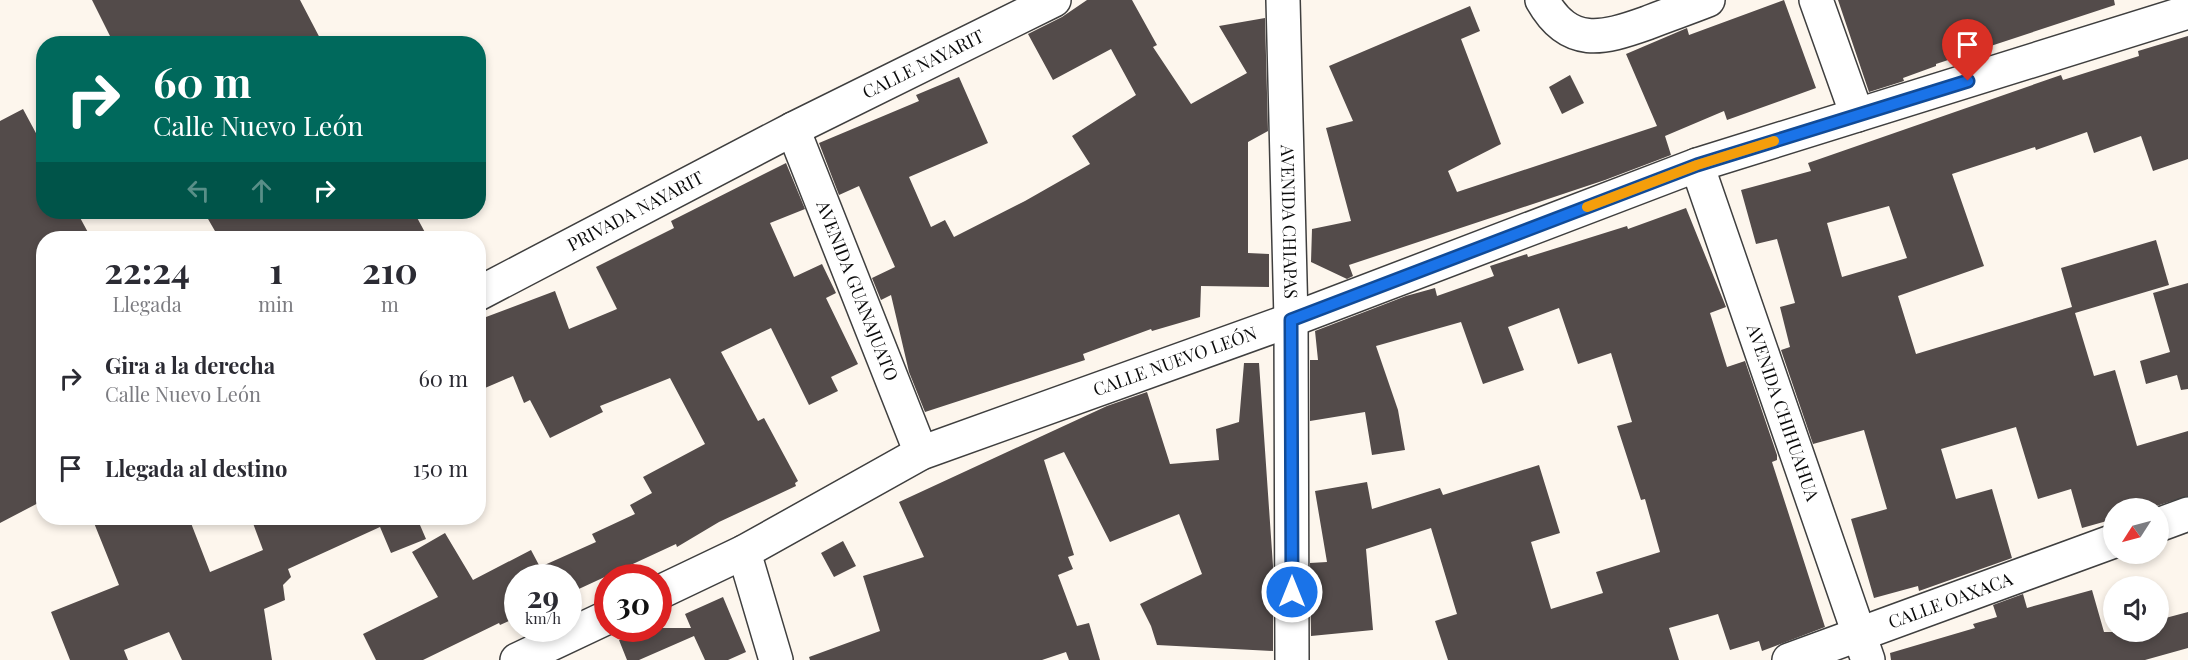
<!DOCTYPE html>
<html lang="es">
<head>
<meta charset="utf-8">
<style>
  body { margin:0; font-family:"Playfair Display",serif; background:#f7f7f7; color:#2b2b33; height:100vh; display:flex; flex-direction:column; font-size:22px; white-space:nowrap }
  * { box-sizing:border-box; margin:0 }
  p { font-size:20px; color:#7c7c81 }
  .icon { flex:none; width:33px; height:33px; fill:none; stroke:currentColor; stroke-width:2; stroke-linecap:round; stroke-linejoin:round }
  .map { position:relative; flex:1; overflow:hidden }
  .side { position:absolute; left:36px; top:231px; width:450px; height:294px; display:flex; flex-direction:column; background:#fff; border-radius:24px; box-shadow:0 3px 9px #0003 }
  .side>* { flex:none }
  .guide { position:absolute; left:36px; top:36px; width:450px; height:183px; border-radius:24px; box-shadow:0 3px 9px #0003; background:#00695c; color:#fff; overflow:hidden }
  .needle { width:39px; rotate:234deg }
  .controls { position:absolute; left:2103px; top:498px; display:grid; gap:12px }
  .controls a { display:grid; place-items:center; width:66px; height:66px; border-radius:50%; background:#fff; box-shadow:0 3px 9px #0003; font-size:30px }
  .speed { position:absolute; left:504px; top:564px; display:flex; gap:12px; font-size:30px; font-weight:700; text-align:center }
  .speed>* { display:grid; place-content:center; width:78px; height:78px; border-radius:50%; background:#fff; box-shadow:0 3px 9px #0003; line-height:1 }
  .speed small { font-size:15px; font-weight:400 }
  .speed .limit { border:9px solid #d22; background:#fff; color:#111 }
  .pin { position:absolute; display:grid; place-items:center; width:51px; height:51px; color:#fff; margin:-62px -26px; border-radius:50% 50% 50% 0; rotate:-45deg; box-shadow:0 0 6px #0007 }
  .pin .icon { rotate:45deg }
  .me { position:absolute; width:66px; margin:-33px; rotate:0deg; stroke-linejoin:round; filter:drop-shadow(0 0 4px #0008) }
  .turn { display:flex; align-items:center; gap:21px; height:126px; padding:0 18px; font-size:27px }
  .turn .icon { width:78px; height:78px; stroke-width:2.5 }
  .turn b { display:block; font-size:42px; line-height:51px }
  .lanes { display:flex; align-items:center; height:57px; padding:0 18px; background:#0003; justify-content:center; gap:30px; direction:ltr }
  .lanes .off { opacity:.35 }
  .eta { display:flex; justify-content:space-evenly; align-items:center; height:102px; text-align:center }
  .eta b { font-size:36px; font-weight:700; line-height:42px }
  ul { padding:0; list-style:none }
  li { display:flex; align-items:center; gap:18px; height:90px; padding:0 18px }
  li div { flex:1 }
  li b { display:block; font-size:22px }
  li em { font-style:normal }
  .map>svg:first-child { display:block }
  .building { fill:#534b4a; fill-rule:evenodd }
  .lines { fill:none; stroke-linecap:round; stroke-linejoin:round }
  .minor-casing { stroke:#3f3f3f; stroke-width:36 }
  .minor { stroke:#fff; stroke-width:33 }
  .route-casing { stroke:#114b97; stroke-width:15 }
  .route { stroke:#1a73e8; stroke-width:10 }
  .slow { stroke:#f59e0b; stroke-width:10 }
  .labels { text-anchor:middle; stroke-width:6; stroke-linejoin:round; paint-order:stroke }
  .street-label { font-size:18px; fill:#0c0c0c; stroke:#fff }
</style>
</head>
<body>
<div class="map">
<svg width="2188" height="660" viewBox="0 0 2188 660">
  <rect width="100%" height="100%" fill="#fdf6ed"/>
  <path class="building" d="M92 0H300L323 44H114Z
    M1087 0H1132L1157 45 1153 47 1191 104 1247 73 1219 26 1265 18 1268 131 1248 142V253L1269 254V287L1201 286 1200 317 1152 331 1151 329 1083 354 1085 360 925 412 909 372 891 295 881 300 872 278 895 267 859 186 839 195 819 143 919 101 916 95 959 77 988 143 909 177 931 227 945 220 954 237 1025 201 1090 164 1072 136 1136 95 1111 49 1053 80 1028 34 1062 17Z
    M1784 0 1816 88 1727 120 1724 111 1665 136 1671 155 1605 180 1349 265 1353 276 1347 279 1311 262 1312 229 1351 221 1326 128 1353 121 1329 66 1470 6 1480 31 1461 39 1501 144 1448 171 1457 192 1657 126 1626 54 1687 28 1689 35Z
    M1838 0H2114L2115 5 1936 64V66L1903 78 1904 81 1869 92Z
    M2188 36V159L2153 171 2141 136 2094 153 2087 132 2036 150 2035 147 1952 174 1984 266 1898 296 1916 354 2072 307 2061 268 2156 240 2169 285 2075 313 2094 376 2115 370 2137 446 2188 431V496L2150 508H2114V519L2082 528 2071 489 2038 499 2016 427 1941 449 1956 499 1992 489 2012 558 1919 591 1918 586 1874 598 1851 519 1887 509 1864 430 1813 444 1781 350 1790 347 1780 307 1795 303 1777 239 1756 244 1741 190 1811 171 1808 163 2061 75 2063 80 2139 56 2138 51ZM1889 206 1907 258 1842 277 1827 223Z
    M1570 75 1584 103 1562 114 1549 87Z
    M23 109 44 148V212H77L91 238H44V500L0 523V121Z
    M786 163 805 209 770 223 794 277 822 264 836 293 826 298 858 364 831 377 838 391 809 405 771 328 721 352 758 421 764 418 798 481 795 483 796 486 719 522 677 547 676 544 568 594V578H518V617L500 625 499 623 423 660H376L363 634 438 597 412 552 445 533 473 580 531 550 540 567 596 542 592 534 635 514 630 505 652 493 643 477 705 444 670 378 600 406 603 412 550 438 530 400 524 403 513 376 478 391V320L555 291 569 329 617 309 596 267 674 228 671 221Z
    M1686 208 1726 307 1710 313 1727 367 1745 361 1777 455V460L1772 462 1825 627 1762 651 1759 641 1730 650 1718 614 1669 628 1679 660H1448L1435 621 1457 614 1431 528 1366 549 1373 630 1311 636 1310 563 1327 562 1315 491 1367 482 1372 509 1440 488 1443 495 1539 465 1560 533 1531 542 1551 609 1603 593 1596 572 1660 552 1645 499 1641 500 1617 426 1632 422 1611 353 1578 364 1559 308 1508 327 1524 370 1483 384 1461 322 1376 346 1398 410 1405 450 1372 455 1365 412 1310 421V360H1318L1315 331 1406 296 1435 288 1437 296 1494 276 1490 266 1527 254 1528 257 1627 226 1628 229Z
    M204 212H414L428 238H219Z
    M2188 283V389L2181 390 2177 375 2146 384 2140 361 2170 352 2153 293Z
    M1244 363H1259L1273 566V651L1157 645 1151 626 1140 604 1202 574 1179 514 1110 542 1064 452 1044 460 1074 555 1068 557 1073 569 1058 575 1077 626 1089 623 1100 660H1069L1066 652 1042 660H810L809 657 880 631 863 576 924 557 899 502 1107 406 1147 392 1170 464 1219 460 1216 429 1239 422Z
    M92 518H189L210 572 263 550 251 518H417L426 539 391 553 380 527 288 569 291 577 283 585 285 600 264 609 272 660H182L169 632 124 650 128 660H70L51 612 119 585Z
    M843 541 856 566 834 577 821 553Z
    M2092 590 2104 632H2158V620L2188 612V648L2145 660H1891L1890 653 1975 628 1973 624 1997 617 1993 605 2023 594 2027 608Z
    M723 597 746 652 728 660H705L694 636 639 660H627L619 640 647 628H691L685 614Z"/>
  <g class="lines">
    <g class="minor-casing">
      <g id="minor">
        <path id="s1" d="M1283 0 1291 320 1292 660"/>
        <path d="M1542 0C1569 48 1602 39 1647 23 1667 15 1688 8 1708 0"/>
        <path d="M1816 0 1857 115"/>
        <path id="s2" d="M793 129 921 453"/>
        <path id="s3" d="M1697 165 1868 660"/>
        <path id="s4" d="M478 294 793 129 1054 0"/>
        <path d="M2158 525 2188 514"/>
        <path d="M744 552 776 660"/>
        <path id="s5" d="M658 593 744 552 921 453 1291 320 1697 165 2188 12"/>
        <path d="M517 660 608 617"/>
        <path id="s6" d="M1789 660 2114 541"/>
      </g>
    </g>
    <use href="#minor" class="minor"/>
  </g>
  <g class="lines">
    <g class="route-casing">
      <path id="route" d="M1292 592 1291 320 1697 165 1968 81"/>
    </g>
    <use href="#route" class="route"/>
    <path class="slow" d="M1587 207 1697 165 1774 141"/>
  </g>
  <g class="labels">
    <g class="street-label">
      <text dy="6" stroke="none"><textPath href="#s4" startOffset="501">CALLE NAYARIT</textPath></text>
      <text dy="6" stroke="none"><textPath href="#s4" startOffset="178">PRIVADA NAYARIT</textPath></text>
      <text dy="6" stroke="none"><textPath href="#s1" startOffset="222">AVENIDA CHIAPAS</textPath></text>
      <text dy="6" stroke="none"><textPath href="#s2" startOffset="174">AVENIDA GUANAJUATO</textPath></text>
      <text dy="6" stroke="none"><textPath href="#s5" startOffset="568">CALLE NUEVO LEÓN</textPath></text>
      <text dy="6" stroke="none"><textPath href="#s3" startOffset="262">AVENIDA CHIHUAHUA</textPath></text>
      <text dy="6" stroke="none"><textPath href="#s6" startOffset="172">CALLE OAXACA</textPath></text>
    </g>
  </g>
</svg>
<div class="controls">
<a><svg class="needle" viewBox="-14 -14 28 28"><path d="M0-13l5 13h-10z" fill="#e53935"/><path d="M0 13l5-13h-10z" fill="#7c7c81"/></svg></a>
<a><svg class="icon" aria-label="sound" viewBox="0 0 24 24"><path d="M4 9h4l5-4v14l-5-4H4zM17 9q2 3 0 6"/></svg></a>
</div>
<div class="speed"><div>29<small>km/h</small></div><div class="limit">30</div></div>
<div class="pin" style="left:1968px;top:81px;background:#d93025"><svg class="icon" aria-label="arrive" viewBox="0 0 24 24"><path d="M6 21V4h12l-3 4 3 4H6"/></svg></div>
<svg class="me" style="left:1292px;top:592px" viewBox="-20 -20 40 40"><circle r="17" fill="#1a73e8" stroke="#fff" stroke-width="3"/><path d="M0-11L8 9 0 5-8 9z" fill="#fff"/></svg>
<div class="guide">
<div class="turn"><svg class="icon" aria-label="right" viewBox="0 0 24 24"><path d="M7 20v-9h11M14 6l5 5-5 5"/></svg><div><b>60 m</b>Calle Nuevo León</div></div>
<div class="lanes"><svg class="icon off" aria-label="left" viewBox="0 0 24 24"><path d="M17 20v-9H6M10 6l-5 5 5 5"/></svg><svg class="icon off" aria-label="ahead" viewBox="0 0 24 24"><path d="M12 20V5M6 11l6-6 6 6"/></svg><svg class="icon" aria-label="right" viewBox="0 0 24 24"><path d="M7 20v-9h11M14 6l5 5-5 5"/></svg></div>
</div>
<section class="side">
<div class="eta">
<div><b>22:24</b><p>Llegada</p></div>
<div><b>1</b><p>min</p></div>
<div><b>210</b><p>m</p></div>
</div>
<ul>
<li><svg class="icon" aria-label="right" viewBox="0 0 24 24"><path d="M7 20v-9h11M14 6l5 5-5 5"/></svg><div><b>Gira a la derecha</b><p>Calle Nuevo León</p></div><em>60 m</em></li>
<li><svg class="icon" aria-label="arrive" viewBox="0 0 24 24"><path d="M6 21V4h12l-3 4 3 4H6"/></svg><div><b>Llegada al destino</b></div><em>150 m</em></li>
</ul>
</section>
</div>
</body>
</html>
